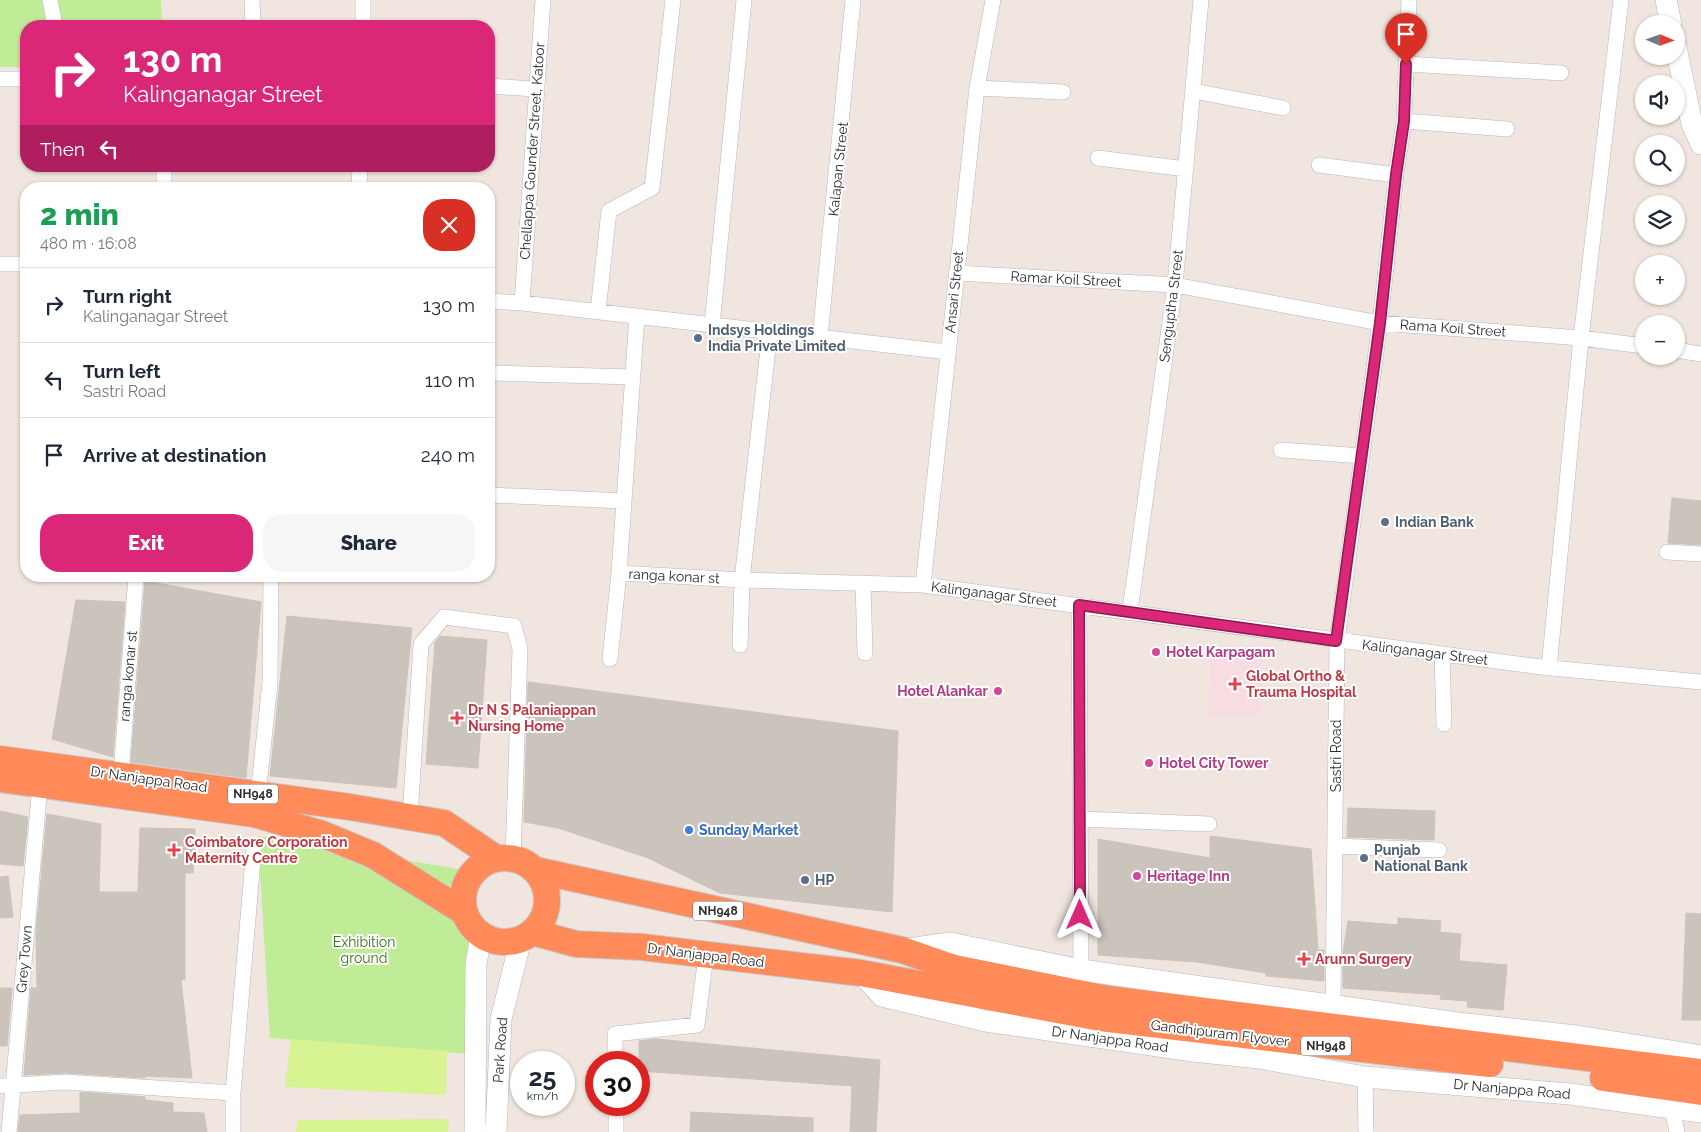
<!DOCTYPE html>
<html lang="en">
<head>
<meta charset="utf-8">
<style>
  body { margin:0; font-family:Raleway,sans-serif; background:#f6f6f7; color:#1f2937; height:100vh; display:flex; flex-direction:column; font-size:19px; white-space:nowrap }
  * { box-sizing:border-box; margin:0 }
  p { font-size:16px; color:#747a83 }
  .icon { flex:none; width:28px; height:28px; fill:none; stroke:currentColor; stroke-width:2; stroke-linecap:round; stroke-linejoin:round }
  .map { position:relative; flex:1; overflow:hidden }
  .panel { position:absolute; left:20px; top:182px; width:475px; height:400px; display:flex; flex-direction:column; background:#fff; border-radius:20px; box-shadow:0 1px 4px #0004 }
  .panel>* { flex:none }
  .guide { position:absolute; left:20px; top:20px; width:475px; height:152px; border-radius:20px; box-shadow:0 1px 4px #0004; background:#db2777; color:#fff; overflow:hidden }
  .needle { width:32px; rotate:92deg }
  .controls { position:absolute; left:1635px; top:15px; display:grid; gap:10px }
  .controls a { display:grid; place-items:center; width:50px; height:50px; border-radius:50%; background:#fff; box-shadow:0 1px 4px #0004; font-size:25px }
  .speed { position:absolute; left:510px; top:1051px; display:flex; gap:10px; font-size:25px; font-weight:700; text-align:center }
  .speed>* { display:grid; place-content:center; width:65px; height:65px; border-radius:50%; background:#fff; box-shadow:0 1px 4px #0004; line-height:1 }
  .speed small { font-size:12px; font-weight:400 }
  .speed .limit { border:8px solid #d22; background:#fff; color:#111 }
  .pin { position:absolute; display:grid; place-items:center; width:42px; height:42px; color:#fff; margin:-51px -21px; border-radius:50% 50% 50% 0; rotate:-45deg; box-shadow:0 0 5px #0007 }
  .pin .icon { rotate:45deg }
  .me { position:absolute; width:55px; margin:-28px; rotate:0deg; stroke-linejoin:round; filter:drop-shadow(0 0 4px #0008) }
  .turn { display:flex; align-items:center; gap:18px; height:105px; padding:0 20px; font-size:22px }
  .turn .icon { width:65px; height:65px; stroke-width:2.5 }
  .turn b { display:block; font-size:35px; line-height:42px }
  .then { display:flex; align-items:center; height:48px; padding:0 20px; background:#0003; gap:10px; font-size:19px }
  .round { display:grid; place-items:center; flex:none; width:52px; height:52px; border-radius:20px; background:#f6f6f7 }
  .head { display:flex; align-items:center; justify-content:space-between; height:85px; padding:0 20px }
  h1 { font-size:30px; font-weight:800; line-height:38px; color:#1e9e55 }
  .action { display:flex; gap:10px; margin-top:auto; padding:10px 20px }
  .action a { flex:1; height:58px; border-radius:20px; background:#db2777; color:#fff; font-size:20px; font-weight:800; line-height:58px; text-align:center }
  .action a+a { background:#f6f6f7; color:#1f2937 }
  ul { padding:0; list-style:none }
  li { display:flex; align-items:center; gap:15px; height:75px; padding:0 20px; border-top:1px solid #e0e1e3 }
  li div { flex:1 }
  li b { display:block; font-size:19px }
  li em { font-style:normal }
  .map>svg:first-child { display:block }
  .medical { fill:#f7dce1 }
  .green { fill:#c0eb97 }
  .pitch { fill:#d8f392 }
  .building { fill:#cbc4bd; stroke:#ccc2b8 }
  .lines { fill:none; stroke-linecap:round; stroke-linejoin:round }
  .street-casing { stroke:#b3b7c2; stroke-width:16 }
  .secondary-casing { stroke:#b3b7c2; stroke-width:22 }
  .highway-casing { stroke:#c8c8c8; stroke-width:28 }
  .street { stroke:#fff; stroke-width:15 }
  .secondary { stroke:#fff; stroke-width:21 }
  .highway { stroke:#ff8a5a; stroke-width:26 }
  .route-casing { stroke:#8e194d; stroke-width:12 }
  .route { stroke:#db2777; stroke-width:9 }
  .service-dot { fill:#5c6f8a; stroke:#fff; stroke-width:2 }
  .hotel-dot { fill:#d1479c; stroke:#fff; stroke-width:2 }
  .health-dot { fill:#e0444e; stroke:#fff; stroke-width:2 }
  .shop-dot { fill:#3f7fe0; stroke:#fff; stroke-width:2 }
  .labels { text-anchor:middle; stroke-width:4; stroke-linejoin:round; paint-order:stroke }
  .shield { fill:#fff; stroke:#6c6c6c; stroke-width:1 }
  .shield-label { font-size:12px; font-weight:bold; fill:#2d2d2d }
  .street-label { font-size:14px; fill:#2d2d2d; stroke:#fff }
  .service-label { font-size:14px; font-weight:bold; fill:#4e5e75; stroke:#fff; text-anchor:start }
  .hotel-label { font-size:14px; font-weight:bold; fill:#b23c85; stroke:#fff; text-anchor:start }
  .health-label { font-size:14px; font-weight:bold; fill:#be3a42; stroke:#fff; text-anchor:start }
  .shop-label { font-size:14px; font-weight:bold; fill:#366cbe; stroke:#fff; text-anchor:start }
  .park-label { font-size:14px; fill:#367414; stroke:#fff }
</style>
</head>
<body>
<div class="map">
<svg width="1701" height="1132" viewBox="0 0 1701 1132">
  <rect width="100%" height="100%" fill="#f0e6df"/>
  <path class="medical" d="M1211 653H1262L1261 715 1208 716Z"/>
  <path class="green" d="M0 0H161L162 26H26V67H0Z
    M258 836 465 870 473 902 470 1054 270 1038Z"/>
  <path class="pitch" d="M291 1039 447 1051 446 1095 285 1087Z
    M449 1119 448 1132H296L298 1120Z"/>
  <path class="building" d="M1672 498 1701 501V545L1668 543Z
    M145 581 261 602 246 778 131 762Z
    M76 600 125 602 113 757 52 739Z
    M287 616 412 628 396 788 270 776Z
    M440 636 487 640 478 768 426 764 435 642Z
    M528 682 898 731 892 912 720 893 648 858 558 828 524 822Z
    M1348 808 1435 811 1434 840 1347 837Z
    M0 811 28 817 23 866 0 864Z
    M47 814 101 824 99 892H138L140 828 195 829 193 873H185V980H181L192 1078 145 1076V1078L65 1073 24 1075 31 988H37L36 932Z
    M1210 836 1311 849 1318 950H1324V981L1266 976V973L1197 962 1098 955V839L1210 858Z
    M8 876 13 917 0 918V877Z
    M1686 913 1701 914V1020H1682Z
    M1398 918 1441 921 1440 932 1461 934 1459 961 1507 965 1503 1010 1467 1007 1468 1001 1440 999 1441 995 1343 988V952L1348 921 1398 925Z
    M0 988H12L7 1046H0Z
    M656 1039 880 1060 876 1132H850L852 1086 639 1071V1041Z
    M80 1092 145 1097V1100L173 1103V1112L204 1113 207 1132H18L20 1115 80 1113Z
    M691 1112 813 1118V1132H690Z"/>
  <g class="lines">
    <g class="street-casing">
      <path id="street" d="M50 0 55 26
        M252 0 253 26
        M363 26V0
        M1406 64 1561 73
        M0 79H26
        M489 86 535 89
        M977 88 1063 92
        M1193 91 1283 108
        M1404 121 1507 129
        M1098 158 1186 169
        M1319 165 1396 175
        M164 189V166
        M359 189 360 166
        M0 264H26
        M956 273 1175 285 1380 323 1581 338 1644 346
        M489 301 522 303 948 352
        M522 303 543 0
        M598 311 609 211 652 188 673 0
        M712 325 744 0
        M770 331 742 580 923 585 1541 667 1701 682
        M820 337 853 0
        M1676 350 1701 354
        M489 373 633 377
        M1281 450 1362 456
        M489 495 624 501
        M1667 552 1701 554
        M619 573 742 580 740 645
        M863 583 865 653
        M923 585 977 88 993 0
        M1079 605 1081 970
        M1130 611 1175 285 1201 0
        M1442 655 1444 724
        M610 659 619 573 637 316
        M1549 668 1581 338 1621 0
        M121 775 136 576
        M258 795 270 683 271 576
        M410 817 421 644 444 617 514 626 520 649 513 858
        M1080 819 1209 824
        M1335 846 1439 850
        M1333 1006 1337 641 1380 323 1396 175 1404 121 1409 0
        M615 1062V1034L697 1025 706 956
        M1365 1077 1366 1132
        M0 1086 65 1082 233 1093
        M616 1105V1132
        M1672 1108 1677 1132
        M9 1132 40 785
        M233 1132V1093L254 848"/>
    </g>
    <g class="secondary-casing">
      <path id="secondary" d="M1666 0 1671 24
        M1676 47 1692 124 1701 144
        M902 950 950 943 1081 970 1457 1023 1577 1036 1701 1056
        M861 973 882 996 986 1021 1193 1051 1259 1058 1365 1077 1570 1094 1701 1112
        M475 1132 476 964 481 935
        M496 1132 501 1019 521 939"/>
    </g>
    <g class="highway-casing">
      <path id="highway" d="M0 759 350 807 444 823 496 858
        M0 779 254 814 322 834 373 855 464 912
        M463 900a42 42 0 1 1 84 0a42 42 0 1 1-84 0Z
        M535 870 902 950 954 968 1108 999 1701 1072
        M532 932 576 944 642 947 861 973 1100 1018 1490 1064
        M1603 1078 1701 1092"/>
    </g>
    <use href="#street" class="street"/>
    <use href="#secondary" class="secondary"/>
    <use href="#highway" class="highway"/>
  </g>
  <g class="lines">
    <g class="route-casing">
      <path id="route" d="M1080 915 1079 605 1336 641 1380 323 1396 175 1404 121 1406 64"/>
    </g>
    <use href="#route" class="route"/>
  </g>
  <g class="service-dot">
    <circle cx="698" cy="338" r="5"/>
    <circle cx="1385" cy="522" r="5"/>
    <circle cx="1364" cy="858" r="5"/>
    <circle cx="805" cy="880" r="5"/>
  </g>
  <g class="hotel-dot">
    <circle cx="1156" cy="652" r="5"/>
    <circle cx="998" cy="691" r="5"/>
    <circle cx="1149" cy="763" r="5"/>
    <circle cx="1137" cy="876" r="5"/>
  </g>
  <g class="health-dot">
    <path d="M1232.5 676.5h5v5h5v5h-5v5h-5v-5h-5v-5h5z"/>
    <path d="M454.5 710.5h5v5h5v5h-5v5h-5v-5h-5v-5h5z"/>
    <path d="M171.5 842.5h5v5h5v5h-5v5h-5v-5h-5v-5h5z"/>
    <path d="M1301.5 951.5h5v5h5v5h-5v5h-5v-5h-5v-5h5z"/>
  </g>
  <circle class="shop-dot" cx="689" cy="830" r="5"/>
  <g class="labels">
    <g class="shield">
      <rect x="228" y="784.5" width="50" height="19" rx="4"/>
      <rect x="693" y="901.5" width="50" height="19" rx="4"/>
      <rect x="1301" y="1036.5" width="50" height="19" rx="4"/>
    </g>
    <g class="shield-label">
      <text x="253" y="798">NH948</text>
      <text x="718" y="915">NH948</text>
      <text x="1326" y="1050">NH948</text>
    </g>
    <g class="street-label">
      <text transform="translate(532 151) rotate(-86)" y="5">Chellappa Gounder Street, Katoor</text>
      <text transform="translate(838 169) rotate(-84)" y="5">Kalapan Street</text>
      <text transform="translate(1066 279) rotate(3)" y="5">Ramar Koil Street</text>
      <text transform="translate(954 292) rotate(-84)" y="5">Ansari Street</text>
      <text transform="translate(1171 306) rotate(-83)" y="5">Senguptha Street</text>
      <text transform="translate(1453 328) rotate(4)" y="5">Rama Koil Street</text>
      <text transform="translate(674 576) rotate(3)" y="5">ranga konar st</text>
      <text transform="translate(994 594) rotate(7)" y="5">Kalinganagar Street</text>
      <text transform="translate(1425 652) rotate(7)" y="5">Kalinganagar Street</text>
      <text transform="translate(128 676) rotate(-85)" y="5">ranga konar st</text>
      <text transform="translate(1336 756) rotate(-90)" y="5">Sastri Road</text>
      <text transform="translate(149 779) rotate(8)" y="5">Dr Nanjappa Road</text>
      <text transform="translate(706 955) rotate(7)" y="5">Dr Nanjappa Road</text>
      <text transform="translate(24 959) rotate(-85)" y="5">Grey Town</text>
      <text transform="translate(1220 1033) rotate(7)" y="5">Gandhipuram Flyover</text>
      <text transform="translate(1110 1039) rotate(8)" y="5">Dr Nanjappa Road</text>
      <text transform="translate(500 1050) rotate(-86)" y="5">Park Road</text>
      <text transform="translate(1512 1089) rotate(5)" y="5">Dr Nanjappa Road</text>
    </g>
    <g class="service-label">
      <text x="708" y="335">Indsys Holdings<tspan x="708" dy="16">India Private Limited</tspan></text>
      <text x="1395" y="527">Indian Bank</text>
      <text x="1374" y="855">Punjab<tspan x="1374" dy="16">National Bank</tspan></text>
      <text x="815" y="885">HP</text>
    </g>
    <g class="hotel-label">
      <text x="1166" y="657">Hotel Karpagam</text>
      <text x="988" y="696" text-anchor="end">Hotel Alankar</text>
      <text x="1159" y="768">Hotel City Tower</text>
      <text x="1147" y="881">Heritage Inn</text>
    </g>
    <g class="health-label">
      <text x="1246" y="681">Global Ortho &amp;<tspan x="1246" dy="16">Trauma Hospital</tspan></text>
      <text x="468" y="715">Dr N S Palaniappan<tspan x="468" dy="16">Nursing Home</tspan></text>
      <text x="185" y="847">Coimbatore Corporation<tspan x="185" dy="16">Maternity Centre</tspan></text>
      <text x="1315" y="964">Arunn Surgery</text>
    </g>
    <g class="shop-label">
      <text x="699" y="835">Sunday Market</text>
    </g>
    <g class="park-label">
      <text x="364" y="947">Exhibition<tspan x="364" dy="16">ground</tspan></text>
    </g>
  </g>
</svg>
<div class="controls">
<a><svg class="needle" viewBox="-14 -14 28 28"><path d="M0-13l5 13h-10z" fill="#e53935"/><path d="M0 13l5-13h-10z" fill="#747a83"/></svg></a>
<a><svg class="icon" aria-label="sound" viewBox="0 0 24 24"><path d="M4 9h4l5-4v14l-5-4H4zM17 9q2 3 0 6"/></svg></a>
<a><svg class="icon" aria-label="search" viewBox="0 0 24 24"><circle cx="10" cy="10" r="6"/><path d="M15 15l6 6"/></svg></a>
<a><svg class="icon" aria-label="layers" viewBox="0 0 24 24"><path d="M12 4l9 5-9 5-9-5zM3 14l9 5 9-5"/></svg></a>
<a>+</a>
<a>−</a>
</div>
<div class="speed"><div>25<small>km/h</small></div><div class="limit">30</div></div>
<div class="pin" style="left:1406px;top:64px;background:#d93025"><svg class="icon" aria-label="arrive" viewBox="0 0 24 24"><path d="M6 21V4h12l-3 4 3 4H6"/></svg></div>
<svg class="me" style="left:1080px;top:915px" viewBox="-20 -20 40 40"><path d="M0-17L14 15 0 8-14 15z" fill="#db2777" stroke="#fff" stroke-width="4"/></svg>
<div class="guide">
<div class="turn"><svg class="icon" aria-label="right" viewBox="0 0 24 24"><path d="M7 20v-9h11M14 6l5 5-5 5"/></svg><div><b>130 m</b>Kalinganagar Street</div></div>
<div class="then">Then<svg class="icon" aria-label="left" viewBox="0 0 24 24"><path d="M17 20v-9H6M10 6l-5 5 5 5"/></svg></div>
</div>
<section class="panel">
<div class="head"><div><h1>2 min</h1><p>480 m · 16:08</p></div><a class="round" style="background:#d93025;color:#fff"><svg class="icon" aria-label="close" viewBox="0 0 24 24"><path d="M6 6l12 12M18 6L6 18"/></svg></a></div>
<ul>
<li><svg class="icon" aria-label="right" viewBox="0 0 24 24"><path d="M7 20v-9h11M14 6l5 5-5 5"/></svg><div><b>Turn right</b><p>Kalinganagar Street</p></div><em>130 m</em></li>
<li><svg class="icon" aria-label="left" viewBox="0 0 24 24"><path d="M17 20v-9H6M10 6l-5 5 5 5"/></svg><div><b>Turn left</b><p>Sastri Road</p></div><em>110 m</em></li>
<li><svg class="icon" aria-label="arrive" viewBox="0 0 24 24"><path d="M6 21V4h12l-3 4 3 4H6"/></svg><div><b>Arrive at destination</b></div><em>240 m</em></li>
</ul>
<div class="action"><a>Exit</a><a>Share</a></div>
</section>
</div>
</body>
</html>
